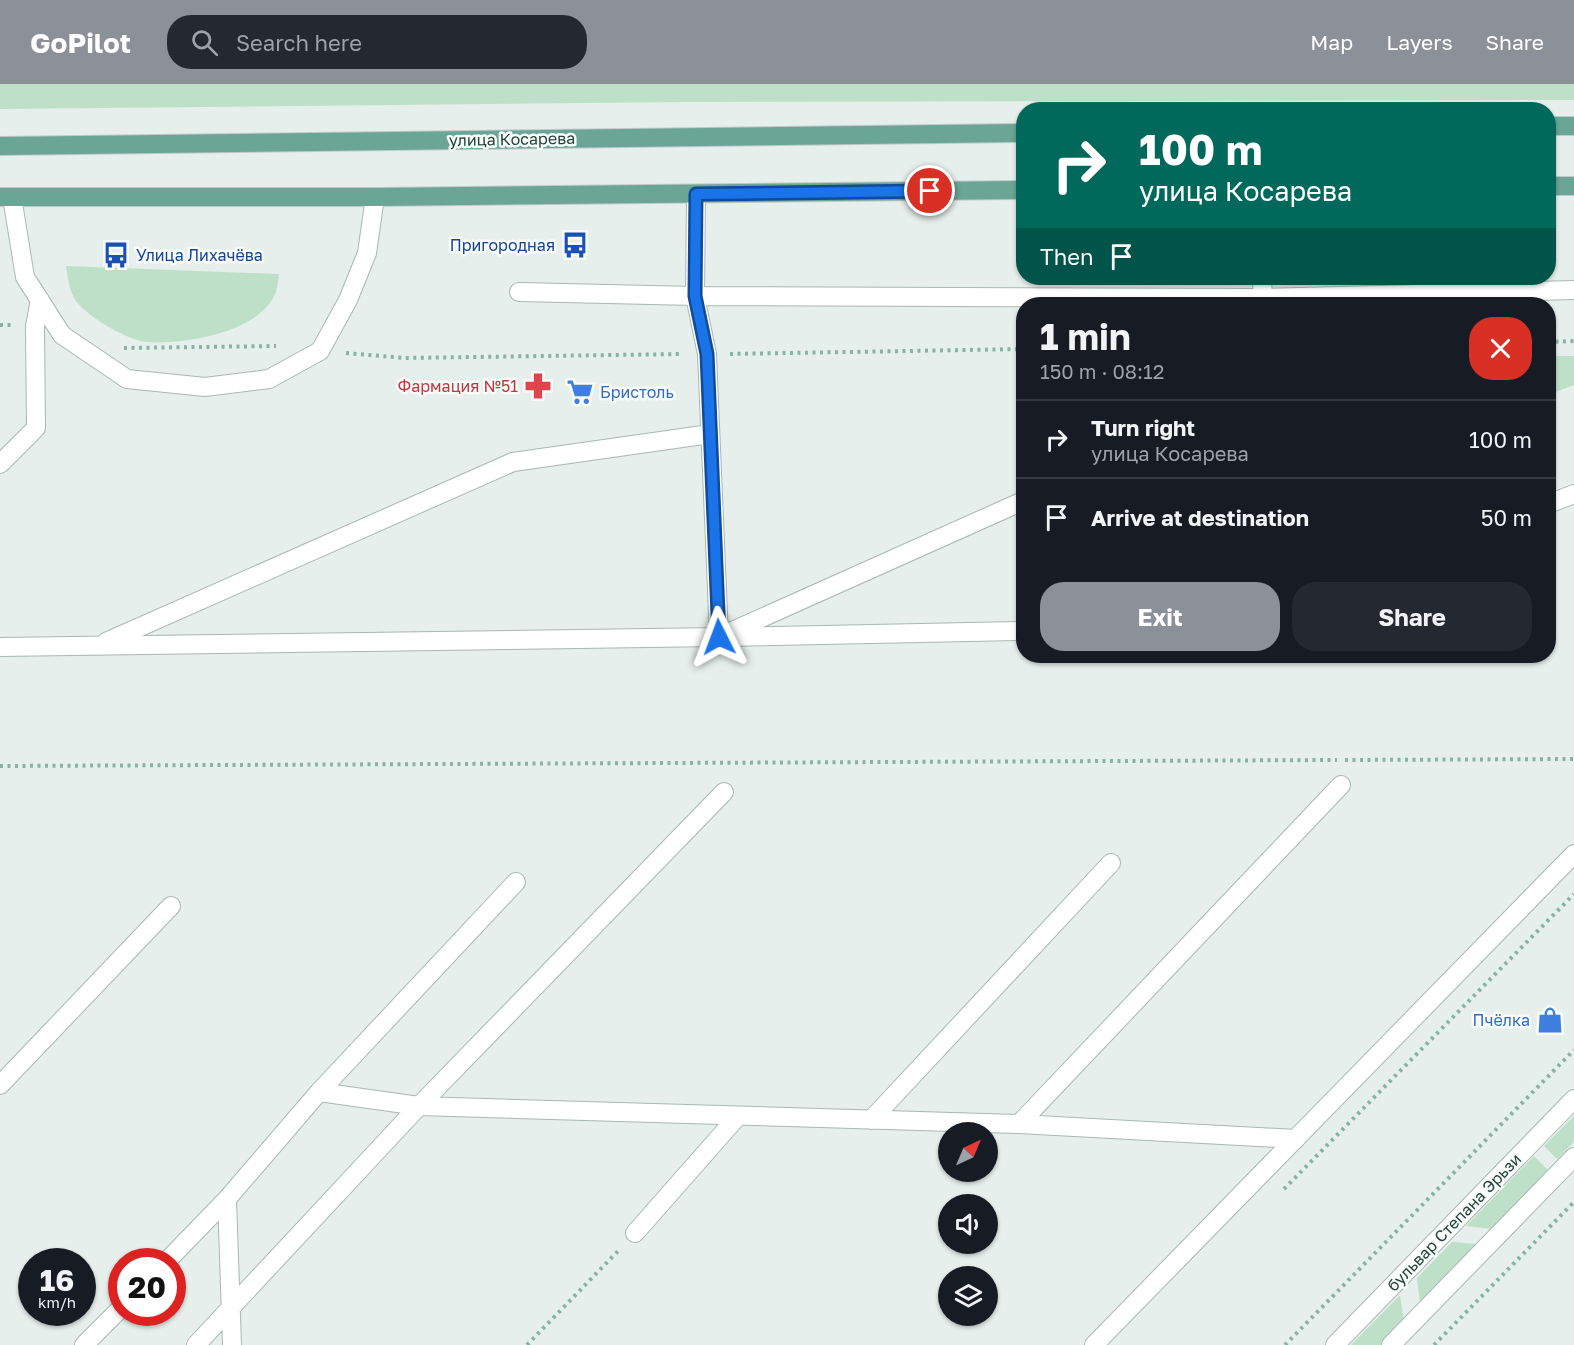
<!DOCTYPE html>
<html lang="en">
<head>
<meta charset="utf-8">
<style>
  body { margin:0; font-family:"Golos Text",sans-serif; background:#242831; color:#f1f3f6; height:100vh; display:flex; flex-direction:column; font-size:22px; white-space:nowrap }
  * { box-sizing:border-box; margin:0 }
  p { font-size:20px; color:#9ea1a6 }
  .icon { flex:none; width:33px; height:33px; fill:none; stroke:currentColor; stroke-width:2; stroke-linecap:round; stroke-linejoin:round }
  .map { position:relative; flex:1; overflow:hidden }
  .drawer { position:absolute; left:1016px; top:213px; width:540px; height:366px; display:flex; flex-direction:column; background:#171b24; border-radius:24px; box-shadow:0 2px 4px #0004 }
  .drawer>* { flex:none }
  .hud { position:absolute; left:1016px; top:18px; width:540px; height:183px; border-radius:24px; box-shadow:0 2px 4px #0004; background:#00695c; color:#fff; overflow:hidden }
  .needle { width:39px; rotate:44deg }
  .fabs { position:absolute; left:938px; top:1038px; display:grid; gap:12px }
  .fabs a { display:grid; place-items:center; width:60px; height:60px; border-radius:50%; background:#171b24; box-shadow:0 2px 4px #0004; font-size:30px }
  .speed { position:absolute; left:18px; top:1164px; display:flex; gap:12px; font-size:30px; font-weight:700; text-align:center }
  .speed>* { display:grid; place-content:center; width:78px; height:78px; border-radius:50%; background:#171b24; box-shadow:0 2px 4px #0004; line-height:1 }
  .speed small { font-size:15px; font-weight:400 }
  .speed .limit { border:9px solid #d22; background:#fff; color:#111 }
  .pin { position:absolute; display:grid; place-items:center; width:51px; height:51px; color:#fff; margin:-26px; border:3px solid #fff; border-radius:50%; box-shadow:0 2px 6px #0007 }
  .me { position:absolute; width:66px; margin:-33px; rotate:357deg; stroke-linejoin:round; filter:drop-shadow(0 0 4px #0008) }
  .turn { display:flex; align-items:center; gap:21px; height:126px; padding:0 24px; font-size:27px }
  .turn .icon { width:78px; height:78px; stroke-width:2.5 }
  .turn b { display:block; font-size:42px; line-height:51px }
  .then { display:flex; align-items:center; height:57px; padding:0 24px; background:#0003; gap:12px; font-size:22px }
  .round { display:grid; place-items:center; flex:none; width:63px; height:63px; border-radius:24px; background:#242831 }
  .summary { display:flex; align-items:center; justify-content:space-between; height:102px; padding:0 24px }
  h1 { font-size:36px; font-weight:700; line-height:45px }
  .cta { display:flex; gap:12px; margin-top:auto; padding:12px 24px }
  .cta a { flex:1; height:69px; border-radius:24px; background:#8c9099; color:#fff; font-size:24px; font-weight:700; line-height:69px; text-align:center }
  .cta a+a { background:#242831; color:#f1f3f6 }
  ul { padding:0; list-style:none }
  li { display:flex; align-items:center; gap:18px; height:78px; padding:0 24px; border-top:2px solid #363941 }
  li div { flex:1 }
  li b { display:block; font-size:22px }
  li em { font-style:normal }
  header { display:flex; align-items:center; gap:36px; box-sizing:border-box; height:84px; padding:0 30px; background:#8c9099; color:#fff }
  header strong { font-size:28px }
  nav { display:flex; gap:33px; margin-inline-start:auto; font-size:21px }
  .search { width:420px; height:54px; background:#242831; display:flex; align-items:center; gap:15px; box-sizing:border-box; padding:0 21px; border-radius:24px; color:#9ea1a6; font-size:22px }
  .map>svg:first-child { display:block }
  .green { fill:#bfe0c8 }
  .lines { fill:none; stroke-linecap:round; stroke-linejoin:round }
  .minor-casing { stroke:#a8b8b2; stroke-width:20 }
  .major-casing { stroke:#c2cac8; stroke-width:20 }
  .path { stroke:#86b3a5; stroke-width:4; stroke-dasharray:3 4.5; stroke-linecap:butt }
  .minor { stroke:#fff; stroke-width:18 }
  .major { stroke:#6aa596; stroke-width:18 }
  .route-casing { stroke:#114b97; stroke-width:15 }
  .route { stroke:#1a73e8; stroke-width:10 }
  .labels { text-anchor:middle; stroke-width:5; stroke-linejoin:round; paint-order:stroke }
  .street-label { font-size:16px; fill:#24423a; stroke:#f7fbf9 }
  .transit-label { font-size:16px; fill:#164399; stroke:#f7fbf9; text-anchor:end }
  .health-label { font-size:16px; fill:#be3a42; stroke:#f7fbf9; text-anchor:end }
  .shop-label { font-size:16px; fill:#366cbe; stroke:#f7fbf9; text-anchor:start }
</style>
</head>
<body>
<header>
<strong>GoPilot</strong>
<div class="search"><svg class="icon" aria-label="search" viewBox="0 0 24 24"><circle cx="10" cy="10" r="6"/><path d="M15 15l6 6"/></svg>Search here</div>
<nav><a>Map</a><a>Layers</a><a>Share</a></nav>
</header>
<div class="map">
<svg width="1574" height="1261" viewBox="0 0 1574 1261">
  <rect width="100%" height="100%" fill="#e6efeb"/>
  <path class="green" d="M0 0H1574V16L691 18 0 25Z
    M66 182 279 190C278 195 278 202 276 208 260 249 184 261 146 258 127 256 88 233 76 217 69 207 68 194 66 182Z
    M1548 272H1574V301L1548 311Z
    M1574 1032V1058L1557 1075 1544 1062Z
    M1534 1072 1548 1086 1492 1145 1466 1142Z
    M1452 1158 1478 1160 1420 1220 1417 1194Z
    M1400 1211 1404 1239 1383 1261H1351Z"/>
  <g class="lines">
    <g class="minor-casing">
      <path id="minor" d="M12 113 25 193 62 251 127 295 205 303 269 295 320 267 348 216 367 169 375 113
        M1262 194 1263 220
        M519 208 695 212 1262 214 1574 206
        M0 380 36 344 35 242 40 216
        M1548 420 1574 410
        M719 553 1023 417
        M727 553 1023 547
        M106 558 513 378 710 350
        M0 563 719 553 707 270 695 212 696 110
        M516 798 319 1008 419 1022 1019 1040 1296 1055
        M0 1001 171 822
        M871 1036 1111 779
        M1019 1040 1341 701
        M227 1115 232 1261
        M635 1149 738 1032
        M166 1178 227 1115 319 1008
        M84 1261 122 1223
        M196 1261 419 1022 724 708
        M1094 1261 1574 770
        M1335 1261 1574 1015
        M1391 1261 1574 1073"/>
    </g>
    <g class="major-casing">
      <path id="major" d="M1548 42H1574
        M0 62 1023 49
        M1548 102H1574
        M0 113H375L1023 106"/>
    </g>
    <path class="path" d="M0 241H13
      M1548 258 1574 257
      M124 264 276 262
      M346 269 404 274 683 270
      M730 270 1023 265
      M1345 676 1574 675
      M0 682 1337 676
      M1284 1105 1574 810
      M527 1261 620 1165
      M1285 1261 1574 966
      M1434 1261 1574 1118"/>
    <use href="#minor" class="minor"/>
    <use href="#major" class="major"/>
  </g>
  <g class="lines">
    <g class="route-casing">
      <path id="route" d="M719 553 707 270 695 212 696 110 930 107"/>
    </g>
    <use href="#route" class="route"/>
  </g>
  <defs>
    <g id="bus-bare" transform="scale(2.07)"><path d="M-5-6H5V4H4V6H2V4H-2V6H-4V4H-5ZM-3.5-4V0h7V-4ZM-3.5 1.2v1.5H-2V1.2ZM2 1.2v1.5H3.5V1.2Z" fill="#1a4fb4" stroke="#f7fbf9" stroke-width="2.5" paint-order="stroke"/></g>
    <g id="pharmacy-bare" transform="scale(2.07)"><path d="M-2-6h4v4h4v4h-4v4h-4v-4h-4v-4h4Z" fill="#e0444e" stroke="#f7fbf9" stroke-width="2.5" paint-order="stroke"/></g>
    <g id="supermarket-bare" transform="scale(2.07)"><path d="M-6-5.5h2.5l.6 2H6L4.5 2H-2.5L-4.4-4H-6ZM-1.5 3.2a1.3 1.3 0 1 0 .1 0ZM3 3.2a1.3 1.3 0 1 0 .1 0Z" fill="#3f7fe0" stroke="#f7fbf9" stroke-width="2.5" paint-order="stroke"/></g>
    <g id="shop-bare" transform="scale(2.07)"><path d="M-5-2.5h2.3a2.7 3.5 0 0 1 5.4 0H5L5.5 6h-11ZM-1.5-2.5h3a1.5 2.3 0 0 0-3 0Z" fill="#3f7fe0" stroke="#f7fbf9" stroke-width="2.5" paint-order="stroke"/></g>
  </defs>
  <g fill-rule="evenodd">
    <use href="#bus-bare" x="575" y="161"/>
    <use href="#bus-bare" x="116" y="171"/>
    <use href="#pharmacy-bare" x="538" y="302"/>
    <use href="#supermarket-bare" x="580" y="308"/>
    <use href="#shop-bare" x="1550" y="936"/>
  </g>
  <g class="labels">
    <g class="street-label">
      <text transform="translate(512 55) rotate(-1)" y="6">улица Косарева</text>
      <text transform="translate(1454 1138) rotate(-46)" y="6">бульвар Степана Эрьзи</text>
    </g>
    <g class="transit-label">
      <text x="555" y="167">Пригородная</text>
      <text x="136" y="177" text-anchor="start">Улица Лихачёва</text>
    </g>
    <g class="health-label">
      <text x="518" y="308">Фармация №51</text>
    </g>
    <g class="shop-label">
      <text x="600" y="314">Бристоль</text>
      <text x="1530" y="942" text-anchor="end">Пчёлка</text>
    </g>
  </g>
</svg>
<div class="fabs">
<a><svg class="needle" viewBox="-14 -14 28 28"><path d="M0-13l5 13h-10z" fill="#e53935"/><path d="M0 13l5-13h-10z" fill="#9ea1a6"/></svg></a>
<a><svg class="icon" aria-label="sound" viewBox="0 0 24 24"><path d="M4 9h4l5-4v14l-5-4H4zM17 9q2 3 0 6"/></svg></a>
<a><svg class="icon" aria-label="layers" viewBox="0 0 24 24"><path d="M12 4l9 5-9 5-9-5zM3 14l9 5 9-5"/></svg></a>
</div>
<div class="speed"><div>16<small>km/h</small></div><div class="limit">20</div></div>
<div class="pin" style="left:930px;top:107px;background:#d93025"><svg class="icon" aria-label="arrive" viewBox="0 0 24 24"><path d="M6 21V4h12l-3 4 3 4H6"/></svg></div>
<svg class="me" style="left:719px;top:553px" viewBox="-20 -20 40 40"><path d="M0-17L14 15 0 8-14 15z" fill="#1a73e8" stroke="#fff" stroke-width="4"/></svg>
<div class="hud">
<div class="turn"><svg class="icon" aria-label="right" viewBox="0 0 24 24"><path d="M7 20v-9h11M14 6l5 5-5 5"/></svg><div><b>100 m</b>улица Косарева</div></div>
<div class="then">Then<svg class="icon" aria-label="arrive" viewBox="0 0 24 24"><path d="M6 21V4h12l-3 4 3 4H6"/></svg></div>
</div>
<section class="drawer">
<div class="summary"><div><h1>1 min</h1><p>150 m · 08:12</p></div><a class="round" style="background:#d93025;color:#fff"><svg class="icon" aria-label="close" viewBox="0 0 24 24"><path d="M6 6l12 12M18 6L6 18"/></svg></a></div>
<ul>
<li><svg class="icon" aria-label="right" viewBox="0 0 24 24"><path d="M7 20v-9h11M14 6l5 5-5 5"/></svg><div><b>Turn right</b><p>улица Косарева</p></div><em>100 m</em></li>
<li><svg class="icon" aria-label="arrive" viewBox="0 0 24 24"><path d="M6 21V4h12l-3 4 3 4H6"/></svg><div><b>Arrive at destination</b></div><em>50 m</em></li>
</ul>
<div class="cta"><a>Exit</a><a>Share</a></div>
</section>
</div>
</body>
</html>
